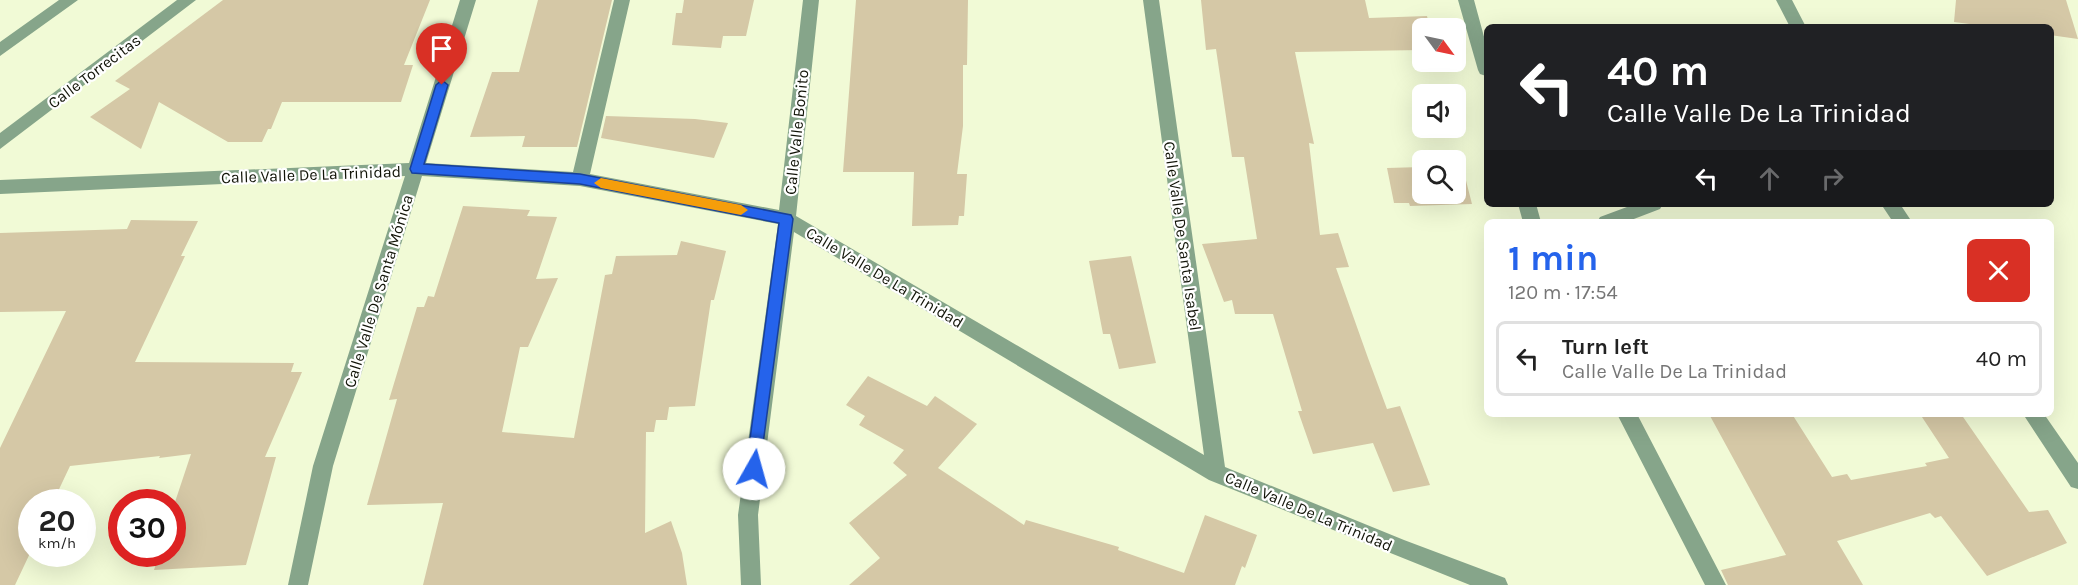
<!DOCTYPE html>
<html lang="en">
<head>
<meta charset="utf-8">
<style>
  body { margin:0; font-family:Karla,sans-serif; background:#f6f6f6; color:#222; height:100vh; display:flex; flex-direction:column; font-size:22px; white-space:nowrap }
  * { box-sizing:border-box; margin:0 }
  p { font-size:20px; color:#767676 }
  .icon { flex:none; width:33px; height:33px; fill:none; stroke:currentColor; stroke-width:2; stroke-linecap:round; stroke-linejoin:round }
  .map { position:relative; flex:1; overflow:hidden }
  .sheet { position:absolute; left:1484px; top:219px; width:570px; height:198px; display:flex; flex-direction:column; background:#fff; border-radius:9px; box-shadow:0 6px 24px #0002 }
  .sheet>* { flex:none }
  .top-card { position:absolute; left:1484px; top:24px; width:570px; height:183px; border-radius:9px; box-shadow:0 6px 24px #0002; background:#202124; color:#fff; overflow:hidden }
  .needle { width:39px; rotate:123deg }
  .fabs { position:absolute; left:1412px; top:18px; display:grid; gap:12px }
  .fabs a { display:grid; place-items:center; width:54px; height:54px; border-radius:9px; background:#fff; box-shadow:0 6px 24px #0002; font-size:30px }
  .speed { position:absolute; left:18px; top:489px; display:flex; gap:12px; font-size:30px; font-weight:700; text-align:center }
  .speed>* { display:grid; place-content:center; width:78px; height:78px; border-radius:50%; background:#fff; box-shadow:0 6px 24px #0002; line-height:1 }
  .speed small { font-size:15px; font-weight:400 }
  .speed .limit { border:9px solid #d22; background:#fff; color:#111 }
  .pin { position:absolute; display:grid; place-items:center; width:51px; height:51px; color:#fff; margin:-62px -26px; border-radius:50% 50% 50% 0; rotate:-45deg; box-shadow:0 0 6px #0007 }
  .pin .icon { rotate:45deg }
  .me { position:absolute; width:66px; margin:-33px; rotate:7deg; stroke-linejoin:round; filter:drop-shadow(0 0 4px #0008) }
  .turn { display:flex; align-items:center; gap:21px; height:126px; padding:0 24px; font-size:27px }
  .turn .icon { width:78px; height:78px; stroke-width:2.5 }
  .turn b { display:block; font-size:42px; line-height:51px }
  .lanes { display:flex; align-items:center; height:57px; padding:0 24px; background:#0003; justify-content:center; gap:30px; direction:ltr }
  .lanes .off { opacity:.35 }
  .round { display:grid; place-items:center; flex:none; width:63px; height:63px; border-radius:9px; background:#f6f6f6 }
  .summary { display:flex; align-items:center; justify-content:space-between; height:102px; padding:0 24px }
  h1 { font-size:36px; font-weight:700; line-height:45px; color:#2563eb }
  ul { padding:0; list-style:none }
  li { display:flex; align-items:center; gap:18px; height:75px; margin:0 12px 9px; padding:0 12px; border:3px solid #e0e0e0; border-radius:9px }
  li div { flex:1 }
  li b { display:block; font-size:22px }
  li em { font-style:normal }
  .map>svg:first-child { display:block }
  .building { fill:#d5c8a6 }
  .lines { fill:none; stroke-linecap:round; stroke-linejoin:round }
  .street { fill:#86a58a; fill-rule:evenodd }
  .route { fill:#2563eb; stroke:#184099; stroke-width:1.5 }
  .slow { fill:#f59e0b }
  .labels { text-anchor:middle; stroke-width:4.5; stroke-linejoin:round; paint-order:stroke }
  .street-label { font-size:16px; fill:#111307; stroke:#fff }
</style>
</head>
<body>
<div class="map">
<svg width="2078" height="585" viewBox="0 0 2078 585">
  <rect width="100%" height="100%" fill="#f1fad6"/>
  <path class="building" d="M223 0H430L404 65H413L401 102H282L271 129H268L262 142H228L159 102 141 149 90 117 130 89 115 81Z
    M538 0H612L577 147H522L525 136 470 137 492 72H519Z
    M684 0H754L746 36H723L721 48 672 45 676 13H682Z
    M856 0H968L967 65H963V126L957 174H967L964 216H959L958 225 912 226 914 172H843Z
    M1201 0H1365L1369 18 1427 16 1430 28H1422V50L1295 52 1314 144 1309 143 1320 235 1338 233 1349 267 1336 268 1368 358 1387 409 1400 406 1430 485 1393 492 1373 443 1313 454 1298 411H1302L1273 314H1235L1232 300 1224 302 1202 244 1257 239 1244 157H1232L1216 49 1206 50Z
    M1956 0H2066L2078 39 2050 35V27H1993L1954 22Z
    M606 116 695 119 728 123 714 158 601 138Z
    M1455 165H1462L1472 204 1410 206 1409 203H1394L1387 168 1422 167V194H1455Z
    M463 206 530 210 527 216 557 217 536 279 558 278 528 347H520L502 432 574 438 605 275 612 274 616 256 677 255 681 241 726 251 714 300H711L695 406 669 407 667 420H656L654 432H646L645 533 671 521 682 553 687 585H423L443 503 367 505 397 399 389 400 417 307H424L428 296 434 297Z
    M131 220 198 221 181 256H185L135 362 294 363 291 372H302L265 457H276L246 565 154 570 159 554H172V511L191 454 159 458 160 456 70 466 53 502H32V549L15 585H0V448L66 311 0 312V233L127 229Z
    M1131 256 1156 363 1119 369 1110 334H1103L1089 261Z
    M868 376 927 406 935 396 977 424 938 468 1024 525 1026 520 1119 547 1118 550 1184 573 1205 515 1257 535 1245 568 1242 566 1235 585H849L880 558 849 523 907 475 893 463 904 450 859 425 865 416 846 405Z
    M1709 414H1792L1832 477 1847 474 1851 480 1927 466 1925 463 1949 458 1920 414H1961L2029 512 2048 510 2067 543 1987 576 1941 516 1935 518 1930 513 1837 541 1863 585H1728L1721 570 1786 555Z"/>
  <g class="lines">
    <path class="street" d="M59 0H78L0 56V42Z
      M177 0H196L0 149V133Z
      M460 0H476L426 163 573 172 614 0H630L590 174 779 210 803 0H819L796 216 1204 455 1143 0H1159L1225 467 1404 540 1505 578 1508 585H1470L1209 480 794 232 758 515 761 585H741L738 515 778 224 580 186 422 176 333 466 308 585H288L313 466 405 176 0 194V180L409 163Z
      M1458 0H1474L1486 44V76L1480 74 1478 70Z
      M1776 0H1792L1806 27H1790Z
      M1518 204H1536L1541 222H1523Z
      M1635 204H1663L1660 209 1626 222H1597L1600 217Z
      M1881 204H1900L1912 222H1893Z
      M1617 414H1637L1726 585H1705Z
      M2023 414H2044L2078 463V489L2071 487Z"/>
  </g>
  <path class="route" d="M442 80 448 85 424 164 580 174 791 215 793 219 759 474 754 476 748 474 746 469 779 223 580 184 412 173 410 169 436 85Z"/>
  <path class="slow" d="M601 178 741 205 748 210 741 215 601 188 594 183Z"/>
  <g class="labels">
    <g class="street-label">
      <text transform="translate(94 71) rotate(-37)" y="6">Calle Torrecitas</text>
      <text transform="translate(796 132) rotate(-84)" y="6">Calle Valle Bonito</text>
      <text transform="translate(311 174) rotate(-2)" y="6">Calle Valle De La Trinidad</text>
      <text transform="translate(1183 236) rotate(82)" y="6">Calle Valle De Santa Isabel</text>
      <text transform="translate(885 277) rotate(31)" y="6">Calle Valle De La Trinidad</text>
      <text transform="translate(378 291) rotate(-73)" y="6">Calle Valle De Santa Mónica</text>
      <text transform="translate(1309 511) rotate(23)" y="6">Calle Valle De La Trinidad</text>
    </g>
  </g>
</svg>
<div class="fabs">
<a><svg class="needle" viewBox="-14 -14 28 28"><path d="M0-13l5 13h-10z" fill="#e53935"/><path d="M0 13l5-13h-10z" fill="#767676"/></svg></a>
<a><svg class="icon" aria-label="sound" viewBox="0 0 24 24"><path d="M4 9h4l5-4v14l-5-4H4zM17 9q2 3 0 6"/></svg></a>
<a><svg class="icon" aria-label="search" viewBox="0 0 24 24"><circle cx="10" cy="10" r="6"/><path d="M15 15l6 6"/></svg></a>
</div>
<div class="speed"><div>20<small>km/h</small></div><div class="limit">30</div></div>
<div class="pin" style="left:442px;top:85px;background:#d93025"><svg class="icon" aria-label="arrive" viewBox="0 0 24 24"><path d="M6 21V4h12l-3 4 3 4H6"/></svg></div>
<svg class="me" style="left:754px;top:469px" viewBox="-20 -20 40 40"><circle r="19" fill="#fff"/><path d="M0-13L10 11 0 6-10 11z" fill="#2563eb"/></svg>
<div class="top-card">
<div class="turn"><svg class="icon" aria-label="left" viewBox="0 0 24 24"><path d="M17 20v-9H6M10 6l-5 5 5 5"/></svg><div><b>40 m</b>Calle Valle De La Trinidad</div></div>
<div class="lanes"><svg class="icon" aria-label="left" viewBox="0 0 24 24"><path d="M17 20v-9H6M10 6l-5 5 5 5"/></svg><svg class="icon off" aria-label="ahead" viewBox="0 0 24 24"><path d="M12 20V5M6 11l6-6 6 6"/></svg><svg class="icon off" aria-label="right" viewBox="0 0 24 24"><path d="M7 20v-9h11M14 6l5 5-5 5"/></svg></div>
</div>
<section class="sheet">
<div class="summary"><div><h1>1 min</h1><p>120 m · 17:54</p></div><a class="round" style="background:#d93025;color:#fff"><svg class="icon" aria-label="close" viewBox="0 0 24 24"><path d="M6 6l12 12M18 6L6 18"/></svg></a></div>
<ul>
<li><svg class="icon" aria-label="left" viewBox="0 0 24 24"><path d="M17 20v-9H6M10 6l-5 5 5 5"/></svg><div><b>Turn left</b><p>Calle Valle De La Trinidad</p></div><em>40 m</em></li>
</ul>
</section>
</div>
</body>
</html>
